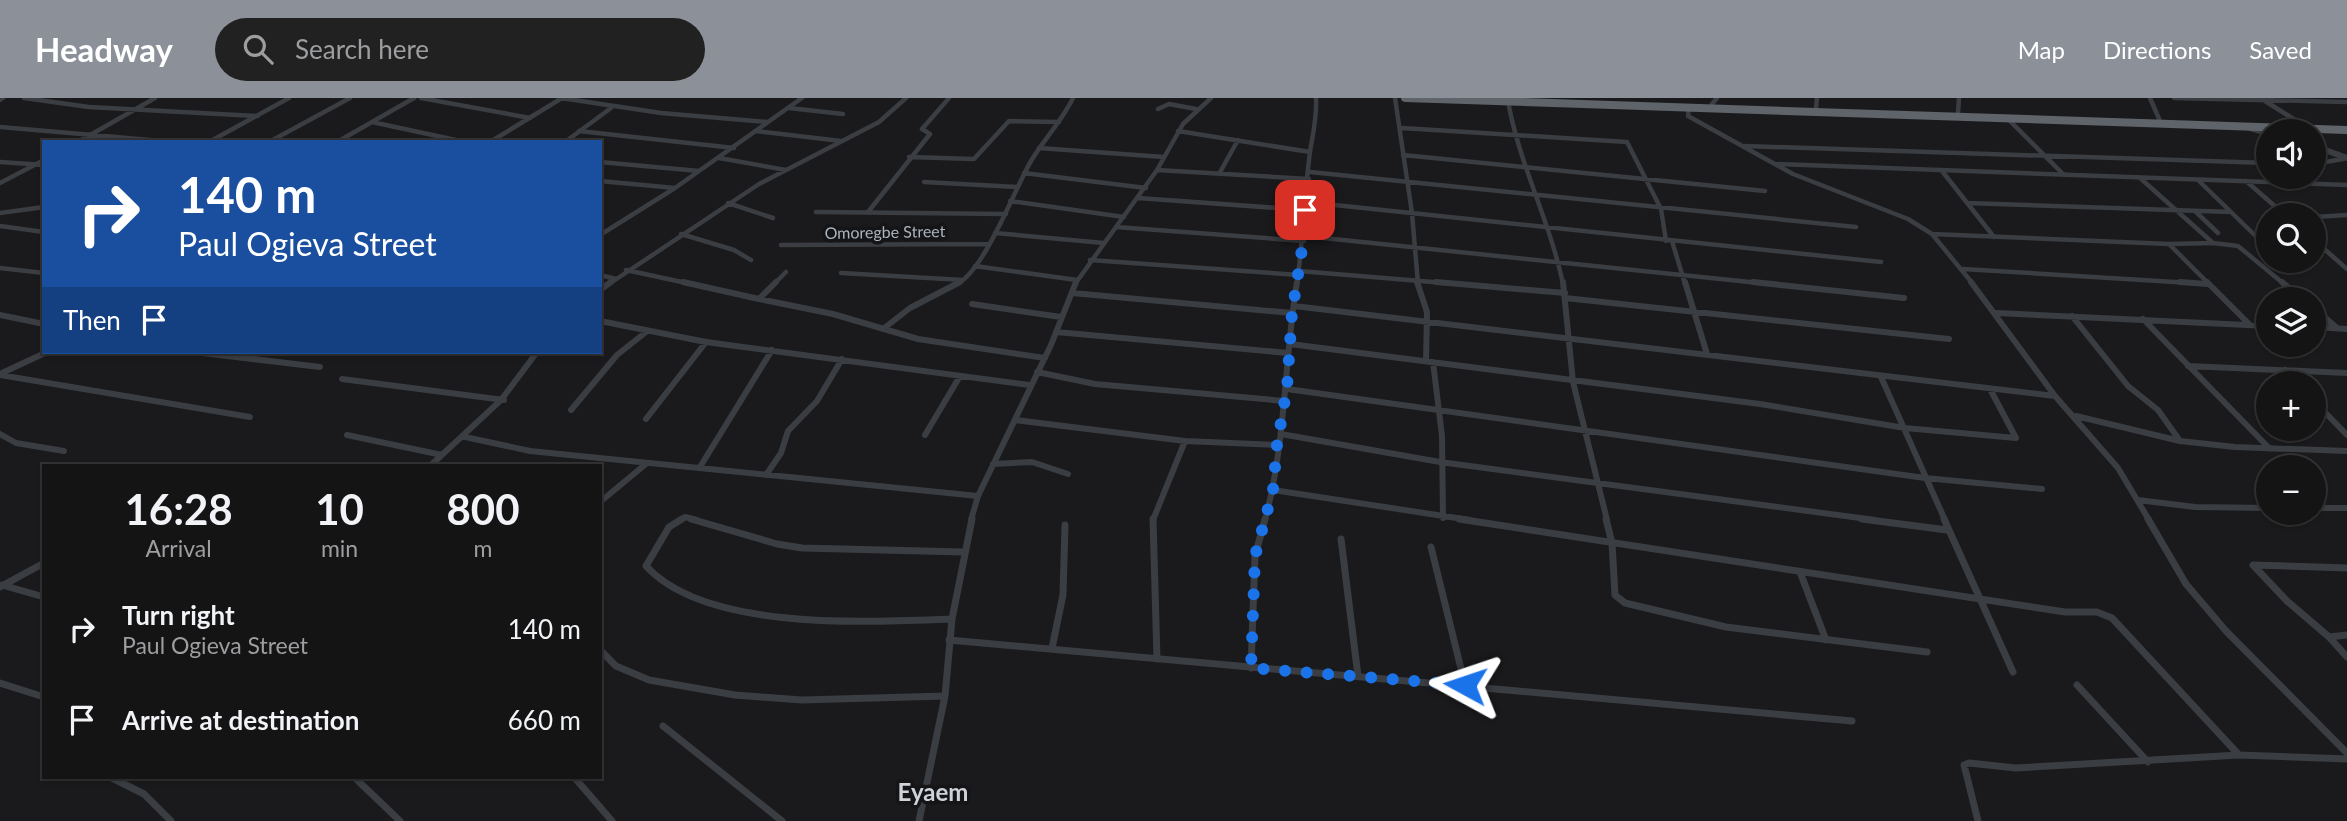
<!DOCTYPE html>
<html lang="en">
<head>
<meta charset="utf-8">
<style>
  body { margin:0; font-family:Lato,sans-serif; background:#212122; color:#f1f3f6; height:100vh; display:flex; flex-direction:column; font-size:26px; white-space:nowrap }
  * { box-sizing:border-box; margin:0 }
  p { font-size:23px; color:#9d9ea0 }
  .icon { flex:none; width:38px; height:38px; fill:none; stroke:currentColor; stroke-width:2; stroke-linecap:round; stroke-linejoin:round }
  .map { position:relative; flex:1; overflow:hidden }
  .sheet { position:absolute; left:42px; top:366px; width:560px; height:315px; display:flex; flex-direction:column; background:#141415; border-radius:0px; box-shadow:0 2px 5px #0004,0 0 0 2px #333334 }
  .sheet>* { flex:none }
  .hud { position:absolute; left:42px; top:42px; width:560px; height:214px; border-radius:0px; box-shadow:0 2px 5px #0004,0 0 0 2px #333334; background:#1a4fa0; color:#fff; overflow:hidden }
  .tools { position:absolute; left:2256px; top:21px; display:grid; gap:14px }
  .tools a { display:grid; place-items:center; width:70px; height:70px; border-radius:50%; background:#141415; box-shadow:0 2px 5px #0004,0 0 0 2px #333334; font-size:35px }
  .pin { position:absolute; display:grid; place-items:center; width:60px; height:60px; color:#fff; margin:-30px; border-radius:14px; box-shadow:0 4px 10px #0006 }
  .me { position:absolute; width:77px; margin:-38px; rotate:275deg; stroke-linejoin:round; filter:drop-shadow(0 0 5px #0008) }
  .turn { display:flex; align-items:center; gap:24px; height:147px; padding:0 21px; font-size:32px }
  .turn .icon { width:91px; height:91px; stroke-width:2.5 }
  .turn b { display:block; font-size:49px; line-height:60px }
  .then { display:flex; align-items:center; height:66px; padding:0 21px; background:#0003; gap:14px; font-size:26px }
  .eta { display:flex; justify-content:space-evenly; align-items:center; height:119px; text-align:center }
  .eta b { font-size:42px; font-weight:700; line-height:49px }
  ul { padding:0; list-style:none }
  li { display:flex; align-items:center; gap:21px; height:91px; padding:0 21px }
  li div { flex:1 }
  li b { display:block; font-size:26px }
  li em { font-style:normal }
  header { display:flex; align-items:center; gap:42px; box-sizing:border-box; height:98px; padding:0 35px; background:#8c9099; color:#fff }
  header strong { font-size:33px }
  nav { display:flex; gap:38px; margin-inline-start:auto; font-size:24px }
  .search { width:490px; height:63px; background:#212122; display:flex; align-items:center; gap:18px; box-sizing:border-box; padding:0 24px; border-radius:38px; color:#9d9ea0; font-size:26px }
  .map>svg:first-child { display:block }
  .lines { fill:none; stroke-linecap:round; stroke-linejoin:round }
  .minor-far2 { stroke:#3a3d42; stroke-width:4.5 }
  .minor-far1 { stroke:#3a3d42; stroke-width:6 }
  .minor { stroke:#3a3d42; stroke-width:7 }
  .tertiary { stroke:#3a3d42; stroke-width:6 }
  .trunk { stroke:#5e646a; stroke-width:8 }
  .route { stroke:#1a73e8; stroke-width:12; stroke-dasharray:0 21.6 }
  .labels { text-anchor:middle; stroke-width:7; stroke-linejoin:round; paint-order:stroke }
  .far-street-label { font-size:16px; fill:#acb5bd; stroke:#151518 }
  .near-quarter-label { font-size:24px; font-weight:bold; fill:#cdd3d8; stroke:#151518 }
</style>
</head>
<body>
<header>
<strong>Headway</strong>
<div class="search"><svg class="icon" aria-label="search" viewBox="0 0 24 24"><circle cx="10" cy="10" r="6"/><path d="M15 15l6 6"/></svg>Search here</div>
<nav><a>Map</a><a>Directions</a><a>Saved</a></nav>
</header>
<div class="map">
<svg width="2347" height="723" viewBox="0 0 2347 723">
  <rect width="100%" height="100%" fill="#1a1a1c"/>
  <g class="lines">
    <path class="minor-far2" d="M24 0 89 9 258 18
      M421 0 530 20
      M561 0 661 15 768 24
      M1395 0 1412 115 1418 186
      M2150 0 2160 23
      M2174 0 2347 4
      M0 2 3 0
      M1508 3C1519 66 1550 123 1563 186
      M2265 3 2303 27
      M1712 6 1717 0
      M1689 9 1688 18 1793 76 1908 121 1932 136 1973 186
      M789 10 843 16
      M1816 10 1817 0
      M1158 11 1169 6 1196 11
      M1958 15 1959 0
      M2007 20 2064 77
      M372 24 465 44
      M0 29 174 44
      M1402 30 1627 44 1661 111 1666 143
      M579 33 734 50
      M755 33 841 43
      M1178 33 1310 54
      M78 44 155 0
      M209 44 289 0
      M269 44 350 0
      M337 44 414 0
      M490 44 562 0
      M565 44 611 10
      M1745 48 2268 65
      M1039 50 1164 59
      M1403 57 1765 93
      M909 59 974 61 1009 23 1059 24
      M719 60 786 72
      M0 64 44 67
      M600 64 699 73
      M1775 66 2347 87
      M2314 66 2343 61
      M1157 72 1309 81
      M1942 73 1994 139
      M1310 74 1856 129
      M1024 75 1146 90
      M1219 76 1238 42
      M2140 80 2213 145 2169 146 2209 186
      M2198 82 2268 150
      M600 83 675 90
      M2246 83 2285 117
      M924 84 1017 89
      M0 85 44 62
      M1138 100 1305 112
      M1010 103 1124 119
      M1306 104 1881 164
      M728 105 773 120
      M1967 105 2231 114
      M2195 113 2218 135
      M816 114 1006 116
      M868 114 930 36 922 31 949 0
      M0 115 44 109
      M2314 119 2347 117
      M0 128 44 134
      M1116 129 1304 143
      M995 135 1104 145
      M681 136 734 152 751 162
      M1932 136 2169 146
      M600 137 675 90 802 0
      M1304 138 1769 186
      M2314 142 2347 171
      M1672 143 1685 186
      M2213 145 2238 148 2284 186
      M781 147 989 146
      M1090 162 1299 177
      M975 168 1077 182
      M0 170 44 175
      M1963 171 2207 186
      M626 172 691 186
      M1299 173 1457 186
      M841 175 963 182
      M600 177 616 181
      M609 186 759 86 879 24 906 0
      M774 186 786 174
      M957 186C985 172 1014 92 1031 63 1044 41 1062 23 1073 0
      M1075 186 1157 72 1183 26 1211 0
      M1297 186C1303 142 1304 98 1310 54 1313 35 1317 20 1316 0"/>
    <path class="minor-far1" d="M683 184 759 201
      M776 184 759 201 833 216 918 241 1045 260
      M1417 184 1427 214 1426 263
      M1436 184 1565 195
      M1563 184 1573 284 1607 422
      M1685 184 1707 256
      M1753 184 1904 200
      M1971 184 2055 298 2118 370 2149 422
      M2180 184 2207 186
      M2207 184 2250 227
      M2282 184 2302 201
      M600 192 611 184
      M1072 195 1292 215
      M1565 200 1949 241
      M972 206 1061 219
      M1294 208 2055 298
      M2314 210 2337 230
      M1996 215 2268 228
      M0 217 44 226
      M2072 218 2128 288 2158 312 2180 343
      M2143 221 2270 351
      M600 223 706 244 1029 287
      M2314 229 2347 231
      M883 231 910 210 960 184
      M1056 234 1288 255
      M1290 246 1760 306 1905 330 2016 340 1990 291
      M194 254 320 269
      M487 254H530
      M1433 264 1442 338 1443 420
      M2188 268 2347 275
      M2285 272 2297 285
      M1037 274 1095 286 1285 303
      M2 275 47 254
      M0 277 250 319
      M1881 279 1945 422
      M342 281 504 302
      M1287 291 1925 380 2042 391
      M2314 303 2347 337
      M571 312 617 257 646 234
      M2076 318 2180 343 2235 349 2347 353
      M646 321 706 244
      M1015 322 1185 343 1277 347
      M0 336 16 345 64 353
      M1281 336 1440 364 1875 422
      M347 337 442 357
      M925 337 960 278
      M465 339 530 353 978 398
      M993 366 1032 364 1068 376
      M430 368 501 302 537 254
      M700 369 772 252
      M766 377 781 355 788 333 817 303 842 261
      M1273 392 1470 422
      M2138 402 2195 409 2268 410
      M600 404 647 365
      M2314 410H2347
      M680 422 685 419 697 422
      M971 422 978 398 1051 247 1076 184
      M1153 422 1185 343
      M1265 422C1286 345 1284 263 1297 184"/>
    <path class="minor" d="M682 421 669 429 646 468C706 534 870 524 952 521
      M691 421 777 446 802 450 963 454
      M1153 421 1157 561
      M1459 421 2065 514H2097L2112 520 2239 657
      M1606 421 1612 445 1615 497 1625 505 1726 529 1927 554
      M1862 421 1947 432
      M1944 421 2013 574
      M2148 421 2186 486 2226 533 2347 655
      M1341 441 1358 578
      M1431 449 1465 587
      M1800 474 1826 542
      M2 487 44 499
      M0 489 44 465
      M2347 537 2329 539 2347 559
      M2329 539 2287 503 2253 467 2347 470
      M949 542 1852 623
      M1052 550 1063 497 1065 427
      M600 552 616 568 649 582 735 597 802 602 945 598
      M1251 570 1255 458 1265 421
      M0 585 44 599
      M2077 587 2148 664
      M663 628 782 723
      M110 679 144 696 171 723
      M354 679 400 723
      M574 679 612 723
      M919 723 945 598 952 521 972 421
      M1978 723 1964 667 1969 665 2016 670 2239 657 2347 661"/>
    <path class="tertiary" d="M2250 30 2268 35
      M2314 48 2347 60"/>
    <path class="trunk" d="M1405 0 2347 32"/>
  </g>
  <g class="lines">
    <path class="route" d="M1305 112 1304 138 1292 215 1287 290 1277 347 1273 392 1255 458 1251 570 1465 587"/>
  </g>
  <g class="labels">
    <g class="far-street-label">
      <text transform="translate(885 134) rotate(-1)" y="6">Omoregbe Street</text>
    </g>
    <g class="near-quarter-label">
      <text x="933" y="703">Eyaem</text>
    </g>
  </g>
</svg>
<div class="tools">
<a><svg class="icon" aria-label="sound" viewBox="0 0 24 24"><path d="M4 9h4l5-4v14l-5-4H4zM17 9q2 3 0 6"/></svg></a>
<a><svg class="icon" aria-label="search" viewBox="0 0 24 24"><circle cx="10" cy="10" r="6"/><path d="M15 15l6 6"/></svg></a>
<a><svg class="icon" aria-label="layers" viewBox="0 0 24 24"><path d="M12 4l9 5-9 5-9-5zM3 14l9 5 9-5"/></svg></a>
<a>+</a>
<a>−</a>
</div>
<div class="pin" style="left:1305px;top:112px;background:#d93025"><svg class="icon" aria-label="arrive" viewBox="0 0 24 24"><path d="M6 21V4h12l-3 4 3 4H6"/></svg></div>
<svg class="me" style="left:1465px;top:587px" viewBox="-20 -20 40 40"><path d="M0-17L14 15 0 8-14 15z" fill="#1a73e8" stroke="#fff" stroke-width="4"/></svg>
<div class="hud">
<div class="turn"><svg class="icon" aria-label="right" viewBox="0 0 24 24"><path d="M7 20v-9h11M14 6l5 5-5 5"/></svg><div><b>140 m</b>Paul Ogieva Street</div></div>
<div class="then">Then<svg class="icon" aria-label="arrive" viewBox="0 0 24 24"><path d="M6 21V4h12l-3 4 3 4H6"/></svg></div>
</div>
<section class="sheet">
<div class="eta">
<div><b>16:28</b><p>Arrival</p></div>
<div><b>10</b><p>min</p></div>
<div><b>800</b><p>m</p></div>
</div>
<ul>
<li><svg class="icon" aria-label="right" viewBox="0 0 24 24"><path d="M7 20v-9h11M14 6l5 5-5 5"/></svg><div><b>Turn right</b><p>Paul Ogieva Street</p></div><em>140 m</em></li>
<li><svg class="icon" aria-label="arrive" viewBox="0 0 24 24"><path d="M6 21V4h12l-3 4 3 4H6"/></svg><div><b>Arrive at destination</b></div><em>660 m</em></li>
</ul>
</section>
</div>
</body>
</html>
